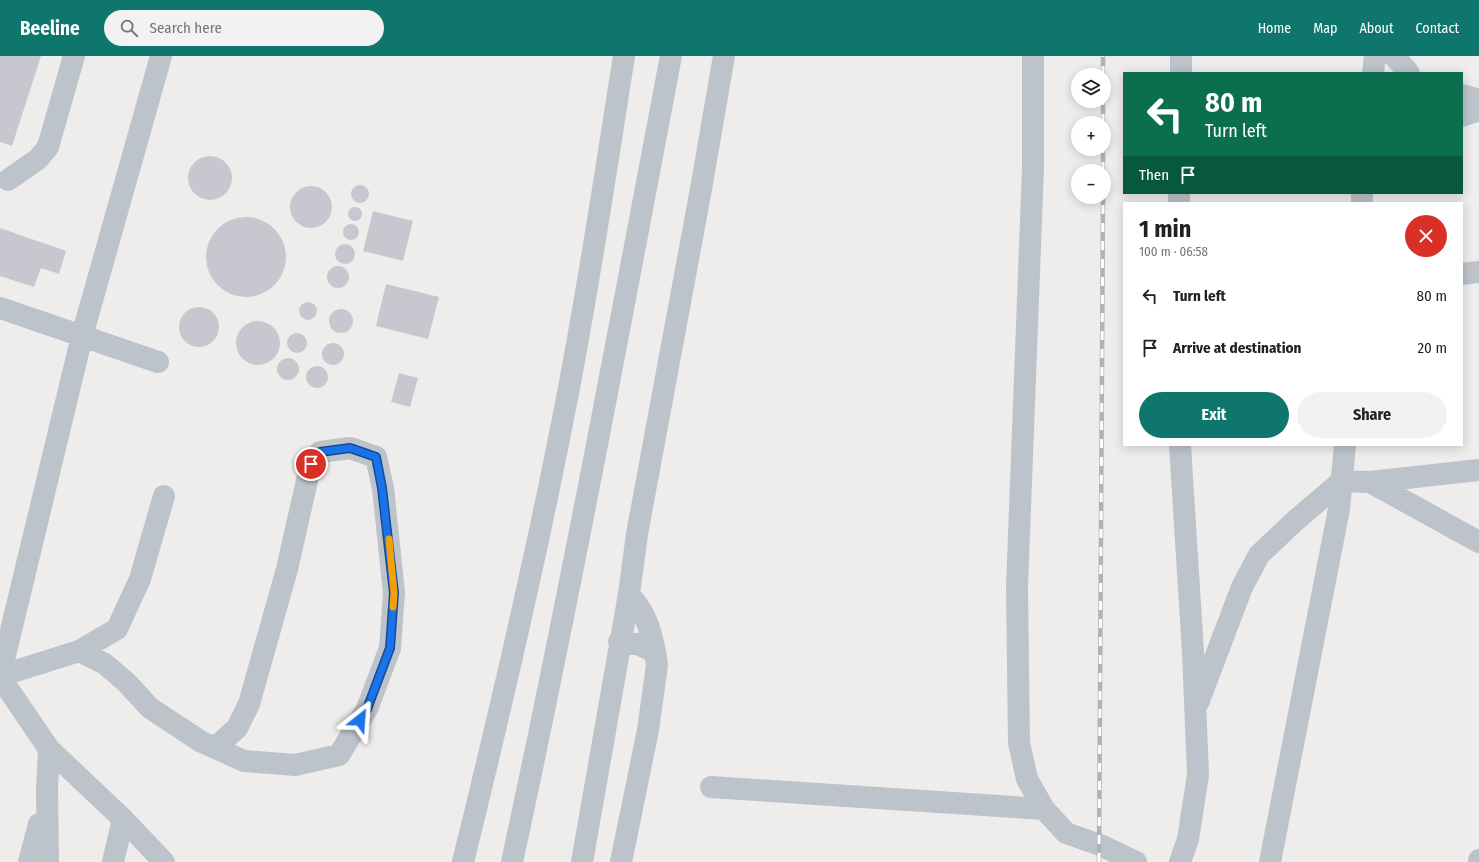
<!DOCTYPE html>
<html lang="en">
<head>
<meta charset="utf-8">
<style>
  body { margin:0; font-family:"Fira Sans Condensed",sans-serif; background:#f2f2f2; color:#202124; height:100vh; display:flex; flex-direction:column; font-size:15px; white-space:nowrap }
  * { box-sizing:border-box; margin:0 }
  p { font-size:13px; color:#757577 }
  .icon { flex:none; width:22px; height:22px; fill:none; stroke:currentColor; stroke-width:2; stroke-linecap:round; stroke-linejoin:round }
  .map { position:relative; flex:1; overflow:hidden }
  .side { position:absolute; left:1123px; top:146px; width:340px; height:244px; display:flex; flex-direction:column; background:#fff; border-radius:0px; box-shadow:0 2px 10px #0003 }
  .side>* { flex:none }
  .guide { position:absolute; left:1123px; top:16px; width:340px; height:122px; border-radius:0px; box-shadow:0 2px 10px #0003; background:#0b6e4f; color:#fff; overflow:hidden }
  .buttons { position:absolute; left:1071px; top:12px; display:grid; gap:8px }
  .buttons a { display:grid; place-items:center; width:40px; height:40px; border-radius:50%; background:#fff; box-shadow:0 2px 10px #0003; font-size:20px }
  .pin { position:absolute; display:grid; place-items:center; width:34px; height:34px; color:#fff; margin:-17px; border:2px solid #fff; border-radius:50%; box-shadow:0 1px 4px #0007 }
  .me { position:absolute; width:44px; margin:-22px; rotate:28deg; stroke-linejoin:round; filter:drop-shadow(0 0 3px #0008) }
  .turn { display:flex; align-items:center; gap:14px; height:84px; padding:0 16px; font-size:18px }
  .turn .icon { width:52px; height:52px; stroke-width:2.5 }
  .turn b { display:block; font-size:28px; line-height:34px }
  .then { display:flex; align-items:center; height:38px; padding:0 16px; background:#0003; gap:8px; font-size:15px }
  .round { display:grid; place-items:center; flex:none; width:42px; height:42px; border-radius:21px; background:#f2f2f2 }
  .headline { display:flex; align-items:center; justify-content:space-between; height:68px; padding:0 16px }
  h1 { font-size:24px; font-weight:700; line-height:30px }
  .cta { display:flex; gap:8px; margin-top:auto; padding:8px 16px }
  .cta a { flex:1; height:46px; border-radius:24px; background:#0f766e; color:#fff; font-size:16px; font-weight:700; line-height:46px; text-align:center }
  .cta a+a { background:#f2f2f2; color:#202124 }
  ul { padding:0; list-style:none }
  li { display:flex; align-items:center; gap:12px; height:52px; padding:0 16px }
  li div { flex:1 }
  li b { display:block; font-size:15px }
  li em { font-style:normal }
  header { display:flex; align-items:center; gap:24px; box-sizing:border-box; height:56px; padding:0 20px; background:#0f766e; color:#fff }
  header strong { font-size:19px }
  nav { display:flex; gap:22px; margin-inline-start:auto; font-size:14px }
  .search { width:280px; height:36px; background:#f2f2f2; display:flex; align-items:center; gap:10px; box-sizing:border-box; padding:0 14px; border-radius:22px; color:#757577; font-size:15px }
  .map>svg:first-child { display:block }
  .building { fill:#c7c8cf }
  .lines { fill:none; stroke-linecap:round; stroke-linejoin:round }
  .minor { stroke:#bcc3ca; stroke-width:22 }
  .rail-casing { stroke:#afb2b6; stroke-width:4.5 }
  .rail { stroke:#fff; stroke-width:3; stroke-dasharray:9; stroke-linecap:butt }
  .route-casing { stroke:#114b97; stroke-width:10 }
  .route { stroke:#1a73e8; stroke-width:7 }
  .slow { stroke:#f59e0b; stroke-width:7 }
</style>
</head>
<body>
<header>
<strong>Beeline</strong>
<div class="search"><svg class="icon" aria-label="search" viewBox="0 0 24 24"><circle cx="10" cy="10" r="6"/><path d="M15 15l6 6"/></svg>Search here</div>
<nav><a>Home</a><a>Map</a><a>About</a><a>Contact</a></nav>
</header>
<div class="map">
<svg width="1479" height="806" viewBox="0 0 1479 806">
  <rect width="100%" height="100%" fill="#efecec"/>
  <path class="building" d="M0 0H41L12 90 0 86Z
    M188 122a22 22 0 1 1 44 0a22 22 0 1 1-44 0Z
    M351 138a9 9 0 1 1 18 0a9 9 0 1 1-18 0Z
    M290 151a21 21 0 1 1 42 0a21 21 0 1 1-42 0Z
    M348 158a7 7 0 1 1 14 0a7 7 0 1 1-14 0Z
    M373 155 413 165 403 205 363 195Z
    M206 201a40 40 0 1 1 80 0a40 40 0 1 1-80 0Z
    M343 176a8 8 0 1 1 16 0a8 8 0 1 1-16 0Z
    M0 172 66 195 59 218 41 212 34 231 0 220Z
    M335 198a10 10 0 1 1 20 0a10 10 0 1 1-20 0Z
    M327 221a11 11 0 1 1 22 0a11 11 0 1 1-22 0Z
    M386 228 439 241 428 283 376 270Z
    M299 255a9 9 0 1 1 18 0a9 9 0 1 1-18 0Z
    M179 271a20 20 0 1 1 40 0a20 20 0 1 1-40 0Z
    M329 265a12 12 0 1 1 24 0a12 12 0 1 1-24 0Z
    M236 287a22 22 0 1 1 44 0a22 22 0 1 1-44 0Z
    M287 287a10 10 0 1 1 20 0a10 10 0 1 1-20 0Z
    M322 298a11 11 0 1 1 22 0a11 11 0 1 1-22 0Z
    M277 313a11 11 0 1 1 22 0a11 11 0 1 1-22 0Z
    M306 321a11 11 0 1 1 22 0a11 11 0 1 1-22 0Z
    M399 317 418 322 410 351 391 346Z"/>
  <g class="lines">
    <path class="minor" d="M1033 0V112L1017 531 1019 687 1027 723 1044 753 1066 777 1100 789 1136 806
      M1394 0 1409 17
      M1181 17V0
      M1373 17 1375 0
      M1462 39 1479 44
      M1462 60 1479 54
      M8 124 38 103 48 91 74 0
      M1179 147V137
      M1362 147V137
      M1462 218 1479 216
      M0 252 158 306
      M1370 426 1479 486
      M629 538C646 559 650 570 655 596
      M619 586 638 588 655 596 657 609 648 674 621 806
      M79 595 105 608 126 626 150 652 200 685 244 705 295 709 339 699 367 653 390 592 394 537 383 432 376 401 350 392 320 396 311 407 287 513 249 648 237 672 215 692
      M0 620 82 280 161 0
      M0 620 79 595 117 573 140 523 164 440
      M0 621 49 693 123 763 164 806
      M1198 647 1242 531 1259 499 1296 464 1342 425 1370 426 1479 414
      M711 731 1044 753
      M29 806 39 768
      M48 806 47 732 49 693
      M113 806 123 763
      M463 806C501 652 537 498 567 342 589 229 606 114 624 0
      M512 806C570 538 620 269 671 0
      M582 806 629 538 637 478 701 133 724 0
      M1180 806 1188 783 1198 719 1193 596 1180 389
      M1270 806 1339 453 1345 389
      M1479 806V804"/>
    <g class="rail-casing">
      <path id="rail" d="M1103 19V0
        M1103 67V45
        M1103 115V93
        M1099 806 1103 141"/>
    </g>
    <use href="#rail" class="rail"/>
  </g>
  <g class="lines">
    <g class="route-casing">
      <path id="route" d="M311 408 320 396 350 392 376 401 382 432 394 537 391 578 390 592 367 653 360 664"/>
    </g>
    <use href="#route" class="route"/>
    <path class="slow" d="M389 483 394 537 393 551"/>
  </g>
</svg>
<div class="buttons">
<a><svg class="icon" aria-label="layers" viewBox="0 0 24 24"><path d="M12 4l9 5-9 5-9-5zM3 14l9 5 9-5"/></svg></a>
<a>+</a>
<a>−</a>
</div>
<div class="pin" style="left:311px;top:408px;background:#d93025"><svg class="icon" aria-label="arrive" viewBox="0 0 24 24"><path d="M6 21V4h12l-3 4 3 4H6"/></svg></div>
<svg class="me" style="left:360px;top:664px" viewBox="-20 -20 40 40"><path d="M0-17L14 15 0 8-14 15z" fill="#1a73e8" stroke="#fff" stroke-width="4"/></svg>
<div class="guide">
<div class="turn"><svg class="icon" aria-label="left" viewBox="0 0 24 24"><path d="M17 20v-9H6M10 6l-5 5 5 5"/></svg><div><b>80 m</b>Turn left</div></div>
<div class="then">Then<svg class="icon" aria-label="arrive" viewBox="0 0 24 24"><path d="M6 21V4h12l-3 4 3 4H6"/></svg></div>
</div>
<section class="side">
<div class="headline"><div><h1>1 min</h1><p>100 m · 06:58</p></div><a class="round" style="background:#d93025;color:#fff"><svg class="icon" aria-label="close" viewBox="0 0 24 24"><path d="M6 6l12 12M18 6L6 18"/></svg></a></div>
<ul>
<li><svg class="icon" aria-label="left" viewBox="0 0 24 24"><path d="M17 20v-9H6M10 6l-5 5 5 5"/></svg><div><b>Turn left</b></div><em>80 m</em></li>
<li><svg class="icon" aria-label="arrive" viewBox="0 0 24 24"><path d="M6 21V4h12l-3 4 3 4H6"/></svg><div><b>Arrive at destination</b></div><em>20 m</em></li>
</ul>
<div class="cta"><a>Exit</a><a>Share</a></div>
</section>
</div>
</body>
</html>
